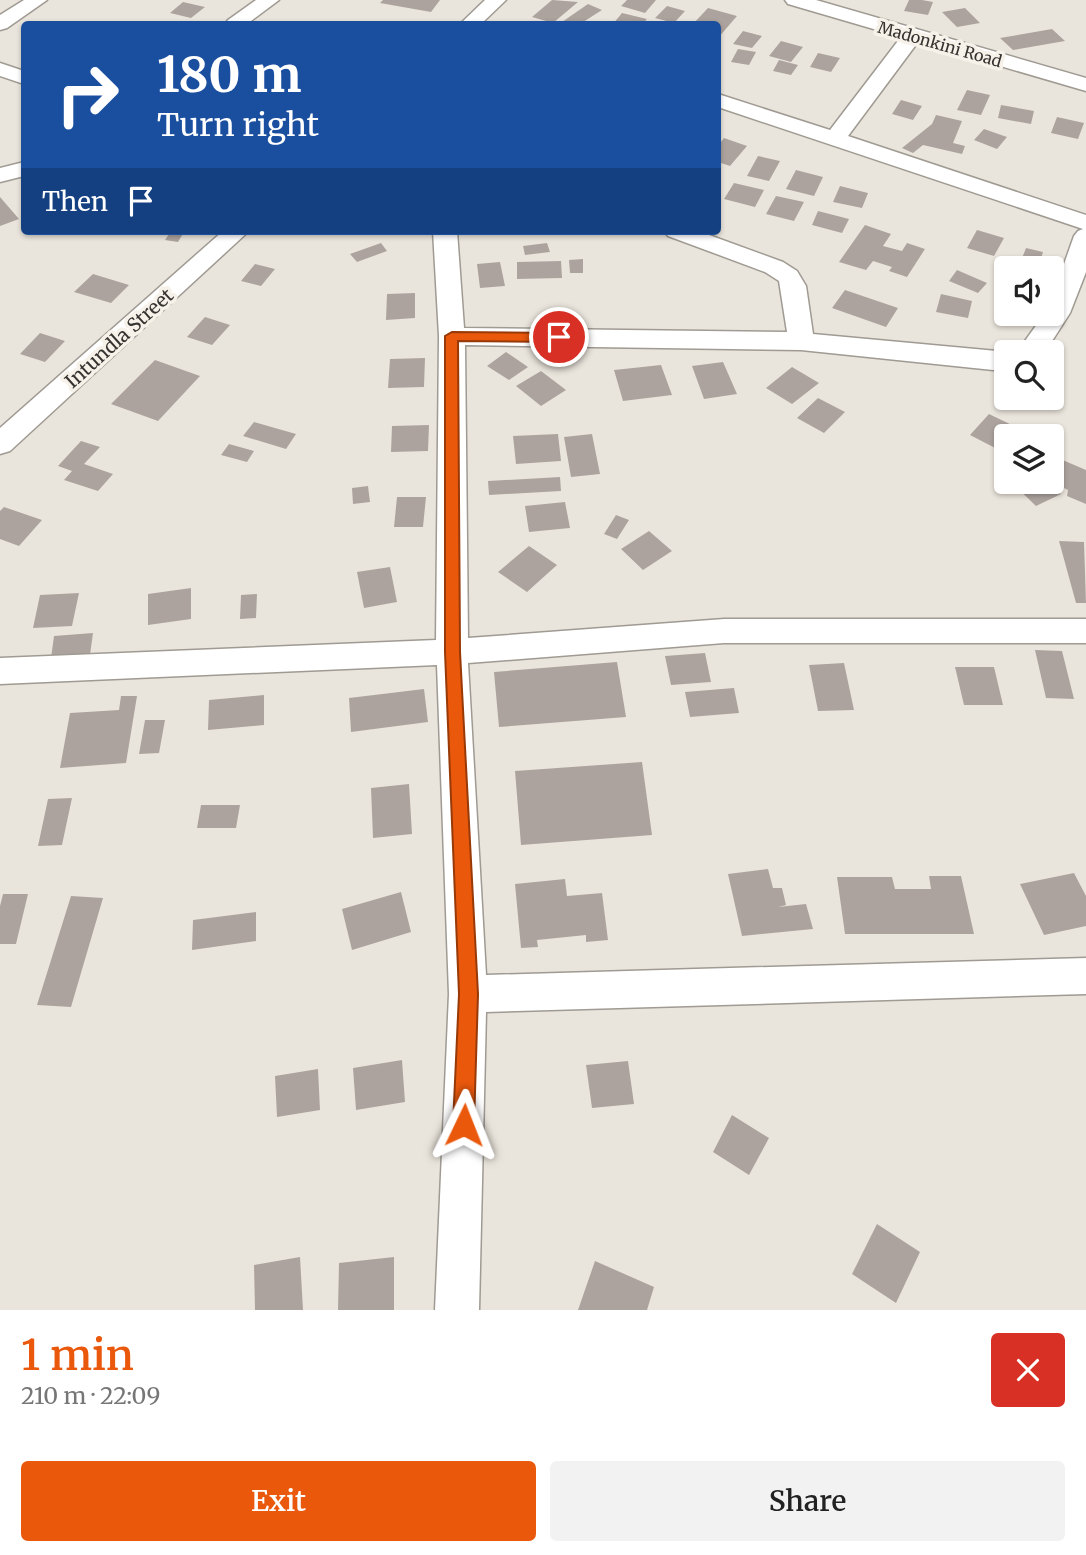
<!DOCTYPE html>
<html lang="en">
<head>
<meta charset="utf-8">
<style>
  body { margin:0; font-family:Merriweather,serif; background:#f2f2f2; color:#222; height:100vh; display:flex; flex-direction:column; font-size:26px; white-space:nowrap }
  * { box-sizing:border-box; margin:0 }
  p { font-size:23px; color:#767676 }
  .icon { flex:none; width:38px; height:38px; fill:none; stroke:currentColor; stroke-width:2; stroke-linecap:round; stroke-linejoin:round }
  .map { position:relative; height:1310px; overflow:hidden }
  .details { display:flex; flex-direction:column; background:#fff; flex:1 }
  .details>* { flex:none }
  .top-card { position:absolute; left:21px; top:21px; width:700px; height:214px; border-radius:7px; box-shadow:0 2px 5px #0004; background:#1a4fa0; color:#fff; overflow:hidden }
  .controls { position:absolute; left:994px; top:256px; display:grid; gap:14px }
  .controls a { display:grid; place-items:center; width:70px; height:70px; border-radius:7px; background:#fff; box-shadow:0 2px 5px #0004; font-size:35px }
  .pin { position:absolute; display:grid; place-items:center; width:60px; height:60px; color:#fff; margin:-30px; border:4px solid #fff; border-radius:50%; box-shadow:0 2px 7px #0007 }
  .me { position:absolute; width:77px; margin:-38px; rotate:2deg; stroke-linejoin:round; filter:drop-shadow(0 0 5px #0008) }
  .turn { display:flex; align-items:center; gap:24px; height:147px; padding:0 21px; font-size:32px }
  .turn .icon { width:91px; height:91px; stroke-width:2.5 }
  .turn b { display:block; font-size:49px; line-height:60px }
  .then { display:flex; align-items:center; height:66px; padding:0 21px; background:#0003; gap:14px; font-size:26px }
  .round { display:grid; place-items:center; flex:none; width:74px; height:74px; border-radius:7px; background:#f2f2f2 }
  .summary { display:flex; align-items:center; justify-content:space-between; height:119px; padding:0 21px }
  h1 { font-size:42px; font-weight:600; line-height:52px; color:#ea580c }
  .action { display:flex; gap:14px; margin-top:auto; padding:14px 21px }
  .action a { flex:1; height:80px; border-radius:7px; background:#ea580c; color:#fff; font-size:28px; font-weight:600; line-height:80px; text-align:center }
  .action a+a { background:#f2f2f2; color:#222 }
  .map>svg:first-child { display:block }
  .building { fill:#ada39e }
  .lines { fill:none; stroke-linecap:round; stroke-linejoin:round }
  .street-casing { stroke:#9f9a92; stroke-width:3 }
  .street { fill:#fff; fill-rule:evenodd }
  .route { fill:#ea580c; stroke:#983908; stroke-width:2 }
  .labels { text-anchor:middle; stroke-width:7; stroke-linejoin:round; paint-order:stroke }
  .far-street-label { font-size:16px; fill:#353330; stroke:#f7f2e9 }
  .street-label { font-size:19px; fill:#353330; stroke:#f7f2e9 }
</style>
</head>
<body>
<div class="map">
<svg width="1086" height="1310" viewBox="0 0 1086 1310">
  <rect width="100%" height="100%" fill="#eae5dc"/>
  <path class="building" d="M383 0H440L431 12 380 3Z
    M552 0 578 2 553 23 532 17Z
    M627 0H656L645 13 621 6Z
    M909 0H922L933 2 928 15 904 11Z
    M183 2 205 7 191 18 170 13Z
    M588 4 602 10 580 24 562 22Z
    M667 6 685 11 674 23 655 18Z
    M708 8 737 16 718 38V24H693Z
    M965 8 980 23 957 27 942 12Z
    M622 13 647 19 642 24H613Z
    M1052 29 1065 41 1013 50 1000 38Z
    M743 31 762 36 752 48 733 44Z
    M781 41 803 47 791 62 769 56Z
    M738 49 756 52 749 65 731 62Z
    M818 53 840 58 831 72 810 67Z
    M779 60 798 65 791 75 773 71Z
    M967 90 990 95 981 115 957 110Z
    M901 100 922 106 913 120 892 114Z
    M1001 105 1034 111 1031 124 998 118Z
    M936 115 962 121 953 143 965 146 962 154 923 145 913 153 902 148 932 124Z
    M1057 117 1084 123 1078 139 1051 133Z
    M984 129 1007 137 997 149 974 140Z
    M724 138 747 146 730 166 718 162V146Z
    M758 156 780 161 769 181 747 176Z
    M796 170 823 177 814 196 786 189Z
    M734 183 764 190 755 207 724 199Z
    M840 186 868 193 862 208 833 202Z
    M776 196 804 202 794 221 766 214Z
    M0 197 19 219 0 226Z
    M818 211 849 219 842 233 812 225Z
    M865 225 891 234 883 246 902 251 907 243 925 249 907 277 889 271 892 267 873 261 866 270 839 262Z
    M977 230 1004 238 994 256 967 248Z
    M171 231H175L184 232 178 242 165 240Z
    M381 243 387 251 357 262 350 254Z
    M547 243 550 252 525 255 523 246Z
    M1026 248 1043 252 1038 268 1019 266Z
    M583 259V273H570L569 260Z
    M561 261 562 278 517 279V262Z
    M500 262 505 286 480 288 477 264Z
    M255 264 275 269 261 286 241 281Z
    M957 270 987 283 978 293 949 281Z
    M93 274 129 285 111 303 74 292Z
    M845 290 898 308 886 327 832 308Z
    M415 293V318L386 320 387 294Z
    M941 294 972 301 968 318 936 312Z
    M205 317 230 325 212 345 187 337Z
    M40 333 65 341 45 362 20 354Z
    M506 352 528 367 509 380 487 366Z
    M425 358 424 387 388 388 390 359Z
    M155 360 200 376 158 421 111 404Z
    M723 362 737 394 704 399 692 366Z
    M661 365 672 395 623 401 614 370Z
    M792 367 819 383 792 404 766 388Z
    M541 371 566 390 541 406 516 386Z
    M818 398 845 412 824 433 797 418Z
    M989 414 1020 429 1014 436H1006V445L1001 451 970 435Z
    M254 422 296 434 286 449 243 436Z
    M429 425 428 451 391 452 392 426Z
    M558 434 561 461 516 464 513 436Z
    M592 434 600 474 571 477 564 437Z
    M81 441 100 447 84 464 113 474 98 491 64 480 72 471 58 466Z
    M229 444 254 451 247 462 221 455Z
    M1058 458 1086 470V504L1067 496 1068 490 1052 482V467Z
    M560 477 561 491 489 495 488 481Z
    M1010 481H1048L1061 494 1036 506Z
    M368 486 370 502 353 504 352 488Z
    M397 497H426L423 527H394Z
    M565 502 570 528 529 532 525 506Z
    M4 507 42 520 19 546 0 539V511Z
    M616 515 629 520 617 539 604 534Z
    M649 531 672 551 643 570 621 549Z
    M1059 541 1084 542 1086 603H1076Z
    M529 546 557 565 527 592 498 572Z
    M390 567 397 602 364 608 357 572Z
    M191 588V619L148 625V594Z
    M79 593 72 626 33 628 40 595Z
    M257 594 256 618 240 619 241 595Z
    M93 633 90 655 51 658 54 636Z
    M1035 650 1062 651 1074 699 1046 698Z
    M705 653 711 682 671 685 665 656Z
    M617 662 626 717 499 727 494 672Z
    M844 663 854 710 818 711 809 665Z
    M955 667H994L1003 705H964Z
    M734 688 739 713 690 717 685 692Z
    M424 689 428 722 351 732 349 698Z
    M264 695V725L208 730 209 700Z
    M121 696H137L126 763 60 768 70 713 119 710Z
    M145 720H165L159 753 139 754Z
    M642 762 652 835 521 845 515 771Z
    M409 784 412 834 373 838 371 788Z
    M72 798 62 845 38 846 48 799Z
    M201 805H240L236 828H197Z
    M768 869 773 888H782L786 905 778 907 806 904 813 929 742 936 728 874Z
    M1074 873 1086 896V926L1044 935 1020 884Z
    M929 876H961L974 934H845L837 877H892L895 889H931Z
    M565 879 567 896 602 893 608 940 586 942V935L537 940 538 947 521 948 515 884Z
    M401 892 411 932 352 950 342 909Z
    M3 894H28L16 944H0V906Z
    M71 896 103 898 71 1007 37 1005Z
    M256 912V941L192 950 193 920Z
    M402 1060 405 1102 356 1110 353 1068Z
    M628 1061 634 1104 592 1108 586 1065Z
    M318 1069 320 1110 277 1117 275 1076Z
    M732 1115 769 1138 749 1175 713 1152Z
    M877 1224 920 1252 896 1303 852 1274Z
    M300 1257 303 1310H255L254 1265Z
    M394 1257V1310H338L339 1263Z
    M595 1261 654 1287 647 1310H578Z"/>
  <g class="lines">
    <g class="street-casing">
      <path id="street" d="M24 0H47L7 28 0 30V15Z
        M256 0H279L247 24H225L228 20Z
        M485 0H506L481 24H460Z
        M785 0H816L1086 78V91L918 42 848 136 1086 215V272L1070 313 1045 352H1017L1045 313H1052V298L1074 236 1078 231 1083 229 718 107V94L830 130 901 37 788 4Z
        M0 63 24 71V84L0 76Z
        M24 162V176L0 182V168Z
        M223 231H249L10 451 0 454V428Z
        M433 231H457L464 328 787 332 779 281 765 272 668 236 664 231H698L783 262 797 271 806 286 813 334 1008 352 1006 369 993 370 801 350 465 345 468 638 724 619H1086V643H724L468 663 486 975 1086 958V994L486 1012 479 1310H435L449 994 437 665 0 684V658L436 640 439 336Z"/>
    </g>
    <use href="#street" class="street"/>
  </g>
  <path class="route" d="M452 332 559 333 566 337 559 342 458 341 460 652 478 994 474 1125 471 1133 464 1136 456 1133 453 1125 459 994 445 652V336Z"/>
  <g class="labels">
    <g class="far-street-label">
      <text transform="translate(940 44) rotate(16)" y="6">Madonkini Road</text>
    </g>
    <g class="street-label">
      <text transform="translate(119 338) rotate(-42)" y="7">Intundla Street</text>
    </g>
  </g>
</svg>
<div class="controls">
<a><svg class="icon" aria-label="sound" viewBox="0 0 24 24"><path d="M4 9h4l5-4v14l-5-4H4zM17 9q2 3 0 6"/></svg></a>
<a><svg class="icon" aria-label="search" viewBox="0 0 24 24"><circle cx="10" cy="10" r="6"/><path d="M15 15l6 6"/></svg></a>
<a><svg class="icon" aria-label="layers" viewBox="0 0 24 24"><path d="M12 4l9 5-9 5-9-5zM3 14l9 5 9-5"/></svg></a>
</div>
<div class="pin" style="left:559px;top:337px;background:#d93025"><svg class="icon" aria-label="arrive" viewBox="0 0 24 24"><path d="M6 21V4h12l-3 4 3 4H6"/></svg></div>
<svg class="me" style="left:464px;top:1125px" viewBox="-20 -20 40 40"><path d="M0-17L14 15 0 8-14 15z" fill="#ea580c" stroke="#fff" stroke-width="4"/></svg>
<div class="top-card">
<div class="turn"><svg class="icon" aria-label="right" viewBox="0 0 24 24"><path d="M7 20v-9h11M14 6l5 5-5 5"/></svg><div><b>180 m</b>Turn right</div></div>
<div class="then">Then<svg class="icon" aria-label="arrive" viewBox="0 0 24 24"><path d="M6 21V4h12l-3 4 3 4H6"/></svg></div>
</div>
</div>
<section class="details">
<div class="summary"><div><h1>1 min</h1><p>210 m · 22:09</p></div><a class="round" style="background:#d93025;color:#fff"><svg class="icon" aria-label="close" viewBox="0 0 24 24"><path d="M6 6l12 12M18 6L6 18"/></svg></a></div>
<div class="action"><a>Exit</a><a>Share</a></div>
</section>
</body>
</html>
